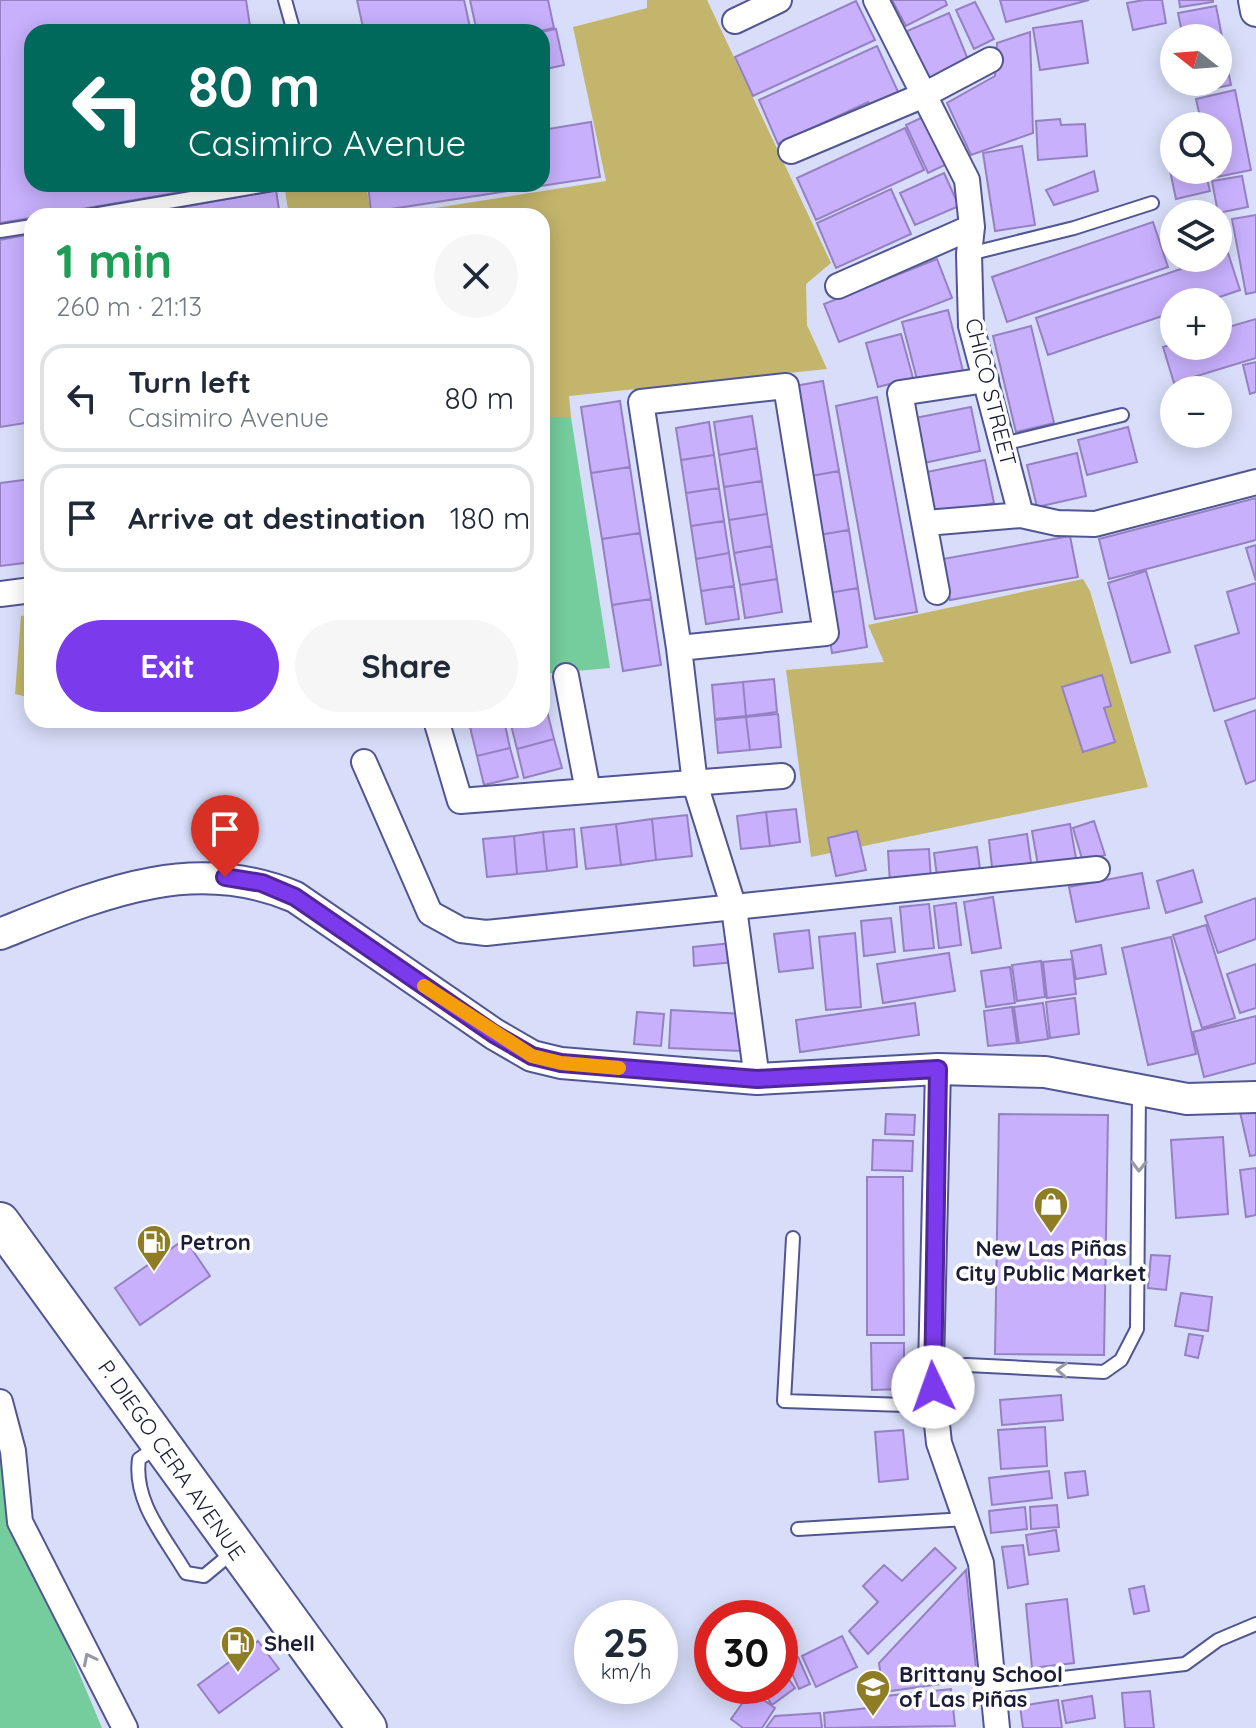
<!DOCTYPE html>
<html lang="en">
<head>
<meta charset="utf-8">
<style>
  body { margin:0; font-family:Quicksand,sans-serif; background:#f6f6f7; color:#1f2937; height:100vh; display:flex; flex-direction:column; font-size:30px; white-space:nowrap }
  * { box-sizing:border-box; margin:0 }
  p { font-size:26px; color:#747a83 }
  .icon { flex:none; width:44px; height:44px; fill:none; stroke:currentColor; stroke-width:2; stroke-linecap:round; stroke-linejoin:round }
  .map { position:relative; flex:1; overflow:hidden }
  .panel { position:absolute; left:24px; top:208px; width:526px; height:520px; display:flex; flex-direction:column; background:#fff; border-radius:24px; box-shadow:0 4px 20px #0003 }
  .panel>* { flex:none }
  .hud { position:absolute; left:24px; top:24px; width:526px; height:168px; border-radius:24px; box-shadow:0 4px 20px #0003; background:#00695c; color:#fff; overflow:hidden }
  .needle { width:52px; rotate:287deg }
  .controls { position:absolute; left:1160px; top:24px; display:grid; gap:16px }
  .controls a { display:grid; place-items:center; width:72px; height:72px; border-radius:50%; background:#fff; box-shadow:0 4px 20px #0003; font-size:40px }
  .speed { position:absolute; left:574px; top:1600px; display:flex; gap:16px; font-size:40px; font-weight:700; text-align:center }
  .speed>* { display:grid; place-content:center; width:104px; height:104px; border-radius:50%; background:#fff; box-shadow:0 4px 20px #0003; line-height:1 }
  .speed small { font-size:20px; font-weight:400 }
  .speed .limit { border:12px solid #d22; background:#fff; color:#111 }
  .pin { position:absolute; display:grid; place-items:center; width:68px; height:68px; color:#fff; margin:-82px -34px; border-radius:50% 50% 50% 0; rotate:-45deg; box-shadow:0 0 8px #0007 }
  .pin .icon { rotate:45deg }
  .me { position:absolute; width:88px; margin:-44px; rotate:357deg; stroke-linejoin:round; filter:drop-shadow(0 0 6px #0008) }
  .turn { display:flex; align-items:center; gap:28px; height:168px; padding:0 32px; font-size:36px }
  .turn .icon { width:104px; height:104px; stroke-width:2.5 }
  .turn b { display:block; font-size:56px; line-height:68px }
  .round { display:grid; place-items:center; flex:none; width:84px; height:84px; border-radius:42px; background:#f6f6f7 }
  .headline { display:flex; align-items:center; justify-content:space-between; height:136px; padding:0 32px }
  h1 { font-size:48px; font-weight:700; line-height:60px; color:#1e9e55 }
  .cta { display:flex; gap:16px; margin-top:auto; padding:16px 32px }
  .cta a { flex:1; height:92px; border-radius:48px; background:#7c3aed; color:#fff; font-size:32px; font-weight:700; line-height:92px; text-align:center }
  .cta a+a { background:#f6f6f7; color:#1f2937 }
  ul { padding:0; list-style:none }
  li { display:flex; align-items:center; gap:24px; height:108px; margin:0 16px 12px; padding:0 16px; border:4px solid #e0e1e3; border-radius:24px }
  li div { flex:1 }
  li b { display:block; font-size:30px }
  li em { font-style:normal }
  .map>svg:first-child { display:block }
  .green { fill:#c3b56b }
  .water { fill:#75cc9c }
  .building { fill:#c8b0fd; stroke:#9581c1; stroke-width:2 }
  .lines { fill:none; stroke-linecap:round; stroke-linejoin:round }
  .service-casing { stroke:#515692; stroke-width:16 }
  .minor-casing { stroke:#515692; stroke-width:28 }
  .tertiary-casing { stroke:#515692; stroke-width:34 }
  .primary-casing { stroke:#515692; stroke-width:42 }
  .service { stroke:#fff; stroke-width:12 }
  .minor { stroke:#fff; stroke-width:24 }
  .tertiary { stroke:#fff; stroke-width:30 }
  .primary { stroke:#fff; stroke-width:38 }
  .oneway { stroke:#9899a5 }
  .route-casing { stroke:#51269a; stroke-width:20 }
  .route { stroke:#7c3aed; stroke-width:14 }
  .slow { stroke:#f59e0b; stroke-width:14 }
  .labels { text-anchor:middle; stroke-width:7; stroke-linejoin:round; paint-order:stroke }
  .street-label { font-size:22px; fill:#1b1d37; stroke:#fff }
  .poi-label { font-size:22px; font-weight:bold; fill:#1b1d37; stroke:#fff; text-anchor:start }
</style>
</head>
<body>
<div class="map">
<svg width="1256" height="1728" viewBox="0 0 1256 1728">
  <rect width="100%" height="100%" fill="#d8ddf9"/>
  <path class="green" d="M647 0H707L831 263 806 284 807 325 827 369 569 396 571 417H542V216H384L606 181 573 27 647 8Z
    M284 184H366L371 216H289Z
    M1083 579 1090 591 1148 787 811 857 786 670 884 662 868 625Z
    M32 615V698L15 694 21 616Z"/>
  <path class="water" d="M542 417H571L610 668 542 674Z
    M0 1448 17 1525 102 1728H0Z"/>
  <path class="building" d="M0 0H246L251 32H32V184H227L0 223Z
    M357 0H464L471 32H364Z
    M470 0H548L554 28 535 32H477Z
    M892 0H945L947 5 906 26Z
    M1000 0H1089L1006 22Z
    M1144 0H1162L1166 23 1133 30 1127 3Z
    M1179 0H1213V2L1180 7Z
    M856 1 875 40 753 96 735 57Z
    M975 2 994 39 974 49 956 10Z
    M1216 6 1223 42 1218 43V38H1183L1178 13Z
    M949 13 971 67 928 84 907 31Z
    M1082 21 1088 63 1040 70 1033 28Z
    M556 29 564 65 542 70 541 32Z
    M1030 32 1033 133 971 155 947 103 995 76 997 43Z
    M877 46 899 94 871 107 868 102 778 144 759 100Z
    M1223 46 1231 85 1195 92 1193 82H1218V47Z
    M1235 90 1251 170 1212 178 1210 170H1218V126H1202L1196 99Z
    M925 116 947 164 928 173 906 125Z
    M1060 119 1061 125 1085 124 1087 156 1038 160 1036 121Z
    M591 122 600 177 371 212 368 184H542V130Z
    M905 128 924 170 816 220 797 178Z
    M1022 146 1035 225 995 231 983 153Z
    M1174 165V170H1205L1210 191 1176 199 1169 166Z
    M1094 171 1098 191 1054 205 1046 190Z
    M944 173 959 206 915 225 900 193Z
    M1242 176 1248 207 1218 213 1212 181Z
    M891 189 911 234 836 268 817 223Z
    M276 190 280 216H133Z
    M1256 215V292L1246 294 1232 219Z
    M1153 222 1168 267 1007 322 992 277Z
    M32 234V422L0 427V240Z
    M1228 253 1240 290 1205 302H1174V312L1048 355 1036 318Z
    M937 259 952 298 839 342 824 304Z
    M948 310 963 371 918 383 902 322Z
    M1256 319V358L1174 383 1163 347 1174 344 1218 346V330Z
    M1031 326 1054 423 1016 432 993 336Z
    M901 334 913 378 878 387 866 343Z
    M1256 362V392L1250 394 1243 365Z
    M823 381 839 471 805 477 789 387Z
    M877 397 917 612 875 619 836 406Z
    M620 401 630 467 591 473 581 407Z
    M971 407 980 451 924 463 915 418Z
    M752 416 757 448 719 455 714 422Z
    M709 422 714 455 681 460 676 428Z
    M1128 427 1137 462 1087 475 1078 440Z
    M757 448 762 481 724 487 719 455Z
    M1077 453 1086 496 1037 507 1027 465Z
    M714 455 719 488 686 493 681 460Z
    M985 460 994 503 935 515 927 472Z
    M630 467 640 533 602 539 591 473Z
    M839 471 849 530 813 536 805 477Z
    M32 479V562L0 566V483Z
    M762 481 767 514 729 520 724 487Z
    M719 488 724 521 691 526 686 493Z
    M1256 498V540L1109 579 1099 539Z
    M767 514 772 546 734 553 729 520Z
    M724 521 729 553 696 559 691 526Z
    M849 530 858 588 823 594 813 536Z
    M640 533 651 599 612 605 602 539Z
    M1070 536 1078 577 950 600 943 559Z
    M1256 545V581L1246 548Z
    M772 546 777 579 740 585 734 553Z
    M729 553 734 586 701 591 696 559Z
    M1146 571 1170 652 1131 663 1108 583Z
    M777 579 782 612 745 618 740 585Z
    M1256 583V698L1214 711 1195 646 1239 633 1227 592Z
    M734 586 739 619 706 624 701 591Z
    M858 588 867 647 832 653 823 594Z
    M651 599 661 665 623 671 612 605Z
    M1102 675 1111 706 1104 708 1115 742 1083 752 1062 687Z
    M774 679 777 712 746 716 743 682Z
    M743 682 746 716 715 719 712 685Z
    M1256 710V780L1246 784 1225 721Z
    M547 711 554 739 517 749 510 721 542 720V712Z
    M778 714 781 747 750 750 746 717Z
    M746 717 750 750 718 753 715 720Z
    M504 720 510 748 477 756 470 727Z
    M554 739 562 768 524 778 517 749Z
    M510 748 518 777 484 785 477 756Z
    M796 809 800 842 770 846 766 812Z
    M766 812 770 846 741 849 737 816Z
    M687 815 692 856 656 860 652 819Z
    M652 819 656 860 621 865 616 824Z
    M1094 821 1105 855 1083 862 1073 828Z
    M616 824 621 865 586 869 581 828Z
    M1070 824 1077 864 1039 871 1032 831Z
    M574 829 577 867 547 871 543 832Z
    M857 831 866 870 836 876 828 838Z
    M543 832 547 871 517 874 514 836Z
    M1027 834 1032 870 993 876 989 840Z
    M514 836 517 874 487 877 483 839Z
    M977 847 980 869 937 876 934 853Z
    M929 849 931 881 890 883 888 851Z
    M1193 870 1202 902 1166 913 1157 881Z
    M1142 873 1149 908 1076 922 1069 887Z
    M993 897 1001 948 972 953 964 902Z
    M1256 898V939L1218 953 1205 916Z
    M956 903 961 945 939 948 934 906Z
    M929 904 934 948 904 951 900 907Z
    M891 918 895 952 864 956 861 921Z
    M1206 925 1235 1018 1202 1028 1173 935Z
    M809 930 813 968 779 972 774 934Z
    M855 933 861 1007 826 1010 819 937Z
    M1171 937 1196 1054 1148 1065 1122 948Z
    M732 943 734 962 694 966 693 947Z
    M1101 945 1106 974 1076 979 1071 951Z
    M949 953 955 991 883 1003 877 964Z
    M1072 959 1076 994 1047 998 1043 962Z
    M1041 961 1045 997 1017 1001 1012 965Z
    M1256 964V1008L1240 1013 1227 974Z
    M1010 967 1015 1003 986 1007 981 971Z
    M1075 998 1079 1034 1050 1038 1046 1002Z
    M915 1003 919 1035 800 1052 796 1020Z
    M1043 1003 1048 1039 1019 1043 1014 1007Z
    M1012 1007 1017 1043 988 1046 984 1011Z
    M671 1010 743 1014 741 1051 669 1048Z
    M637 1012 664 1014 661 1046 634 1044Z
    M1256 1016V1063L1204 1077 1193 1032Z
    M1256 1109V1155L1250 1156 1240 1112Z
    M886 1114 915 1115 914 1135 885 1134Z
    M999 1114 1108 1115 1104 1355 995 1354Z
    M1223 1137 1228 1214 1176 1218 1171 1140Z
    M873 1140 913 1141 912 1171 872 1170Z
    M1256 1168V1215L1246 1217 1240 1170Z
    M867 1177H903L904 1335H867Z
    M185 1239 210 1276 140 1325 115 1288Z
    M1151 1255 1170 1256 1166 1290 1148 1288Z
    M1181 1293 1212 1297 1208 1331 1175 1326Z
    M1189 1334 1203 1336 1198 1358 1185 1355Z
    M871 1343H904V1389L872 1390Z
    M1061 1395 1063 1420 1002 1425 1000 1400Z
    M1045 1427 1047 1466 1001 1469 998 1430Z
    M903 1430 908 1479 879 1482 875 1432Z
    M1049 1471 1052 1498 992 1505 989 1478Z
    M1085 1471 1088 1495 1068 1498 1065 1473Z
    M1057 1505 1059 1527 1031 1529 1030 1507Z
    M1025 1507 1027 1529 991 1533 989 1511Z
    M1056 1530 1059 1551 1029 1555 1026 1535Z
    M1023 1545 1028 1584 1008 1588 1002 1547Z
    M935 1548 956 1568 868 1654 849 1631 878 1602 863 1586 884 1565 902 1581Z
    M966 1570 977 1679 883 1692 879 1663Z
    M1144 1586 1149 1611 1134 1614 1129 1589Z
    M1067 1599 1074 1663 1032 1668 1026 1604Z
    M842 1636 857 1667 816 1687 802 1656Z
    M258 1641 279 1669 219 1713 198 1685Z
    M798 1657 810 1684 799 1689 787 1662Z
    M783 1671 795 1688 772 1705 760 1687 780 1686Z
    M951 1689 955 1726 825 1728 824 1713 868 1708 867 1698Z
    M751 1691 775 1708 762 1728H743L731 1719Z
    M1150 1691 1154 1728H1125L1122 1693Z
    M1092 1696 1095 1718 1066 1723 1062 1701Z
    M1058 1700 1062 1728H1023L1020 1706Z
    M820 1713 822 1728H766L775 1716Z"/>
  <g class="lines">
    <g class="service-casing">
      <path id="service" d="M285 0 294 32
        M87 216 273 184
        M0 231 32 226
        M969 254 1074 228 1152 203
        M1003 444 1122 415
        M793 1238 784 1401 935 1406
        M931 1368 967 1365 1104 1372 1121 1360 1137 1329 1139 1091
        M158 1446 139 1459C133 1502 165 1537 186 1573L204 1576 233 1552
        M798 1529 966 1519
        M993 1686 1185 1664 1218 1640 1256 1624"/>
    </g>
    <g class="minor-casing">
      <path id="minor" d="M876 0 967 180 972 227 969 254 971 326 1021 515 1057 523 1095 524 1256 482
        M735 21 779 0
        M791 151 924 95 990 60
        M838 286 972 227
        M926 523 1021 515
        M937 592 900 393 986 380
        M0 594 32 590
        M679 648 826 633 786 386 641 402 679 648 695 784 734 908 757 1079
        M566 676 588 791
        M436 720 460 801 782 776
        M364 762 430 913 461 930 486 933 1097 869
        M938 1069 931 1368 939 1443 981 1563 997 1728
        M0 1402 13 1451 20 1522 125 1728"/>
    </g>
    <g class="tertiary-casing">
      <path id="tertiary" d="M1254 0 1256 11
        M0 934C98 895 191 853 295 897L494 1034 532 1056 561 1063 757 1079 938 1069 1045 1072 1187 1099 1256 1097"/>
    </g>
    <g class="primary-casing">
      <path id="primary" d="M0 1222 367 1728"/>
    </g>
    <use href="#service" class="service"/>
    <use href="#minor" class="minor"/>
    <use href="#tertiary" class="tertiary"/>
    <use href="#primary" class="primary"/>
  </g>
  <defs><path id="oneway-chevron" d="M-2-3.5L2.5 0L-2 3.5" fill="none" stroke-width="1.6" stroke-linecap="round" stroke-linejoin="round" transform="scale(2)"/></defs>
  <g class="oneway">
    <use href="#oneway-chevron" transform="translate(1139 1166) rotate(91)"/>
    <use href="#oneway-chevron" transform="translate(1062 1370) rotate(-177)"/>
    <use href="#oneway-chevron" transform="translate(89 1659) rotate(-117)"/>
  </g>
  <g class="lines">
    <g class="route-casing">
      <path id="route" d="M225 877 262 883 295 897 494 1034 532 1056 561 1063 757 1079 938 1069 933 1387"/>
    </g>
    <use href="#route" class="route"/>
    <path class="slow" d="M424 986 532 1056 561 1063 619 1068"/>
  </g>
  <defs>
    <g id="shop-pin" transform="scale(1.8)"><path d="M0 17L-7.5 6A9.5 9.5 0 1 1 7.5 6Z" fill="#8e7d24" stroke="#fff"/><path d="M-5-2.5h2.3a2.7 3.5 0 0 1 5.4 0H5L5.5 6h-11ZM-1.5-2.5h3a1.5 2.3 0 0 0-3 0Z" fill="#fff"/></g>
    <g id="fuel-pin" transform="scale(1.8)"><path d="M0 17L-7.5 6A9.5 9.5 0 1 1 7.5 6Z" fill="#8e7d24" stroke="#fff"/><path d="M-5.5-6h7V0h2V4h1.3V-2.5L3-4.5l.8-.8L6-3V5H2.5V1h-1V6h-7ZM-4.2-4.7v3.2H.2V-4.7Z" fill="#fff"/></g>
    <g id="school-pin" transform="scale(1.8)"><path d="M0 17L-7.5 6A9.5 9.5 0 1 1 7.5 6Z" fill="#8e7d24" stroke="#fff"/><path d="M0-5L7-2L0 1L-7-2ZM-4 1L0 2.5L4 1V4Q0 6-4 4Z" fill="#fff"/></g>
  </defs>
  <g fill-rule="evenodd">
    <use href="#shop-pin" x="1051" y="1204"/>
    <use href="#fuel-pin" x="154" y="1242"/>
    <use href="#fuel-pin" x="238" y="1643"/>
    <use href="#school-pin" x="873" y="1687"/>
  </g>
  <g class="labels">
    <g class="street-label">
      <text transform="translate(991 392) rotate(76)" y="8">CHICO STREET</text>
      <text transform="translate(172 1460) rotate(55)" y="8">P. DIEGO CERA AVENUE</text>
    </g>
    <g class="poi-label">
      <text x="180" y="1250">Petron</text>
      <text x="1051" y="1256" text-anchor="middle">New Las Piñas<tspan x="1051" dy="25">City Public Market</tspan></text>
      <text x="264" y="1651">Shell</text>
      <text x="899" y="1682">Brittany School<tspan x="899" dy="25">of Las Piñas</tspan></text>
    </g>
  </g>
</svg>
<div class="controls">
<a><svg class="needle" viewBox="-14 -14 28 28"><path d="M0-13l5 13h-10z" fill="#e53935"/><path d="M0 13l5-13h-10z" fill="#747a83"/></svg></a>
<a><svg class="icon" aria-label="search" viewBox="0 0 24 24"><circle cx="10" cy="10" r="6"/><path d="M15 15l6 6"/></svg></a>
<a><svg class="icon" aria-label="layers" viewBox="0 0 24 24"><path d="M12 4l9 5-9 5-9-5zM3 14l9 5 9-5"/></svg></a>
<a>+</a>
<a>−</a>
</div>
<div class="speed"><div>25<small>km/h</small></div><div class="limit">30</div></div>
<div class="pin" style="left:225px;top:877px;background:#d93025"><svg class="icon" aria-label="arrive" viewBox="0 0 24 24"><path d="M6 21V4h12l-3 4 3 4H6"/></svg></div>
<svg class="me" style="left:933px;top:1387px" viewBox="-20 -20 40 40"><circle r="19" fill="#fff"/><path d="M0-13L10 11 0 6-10 11z" fill="#7c3aed"/></svg>
<div class="hud">
<div class="turn"><svg class="icon" aria-label="left" viewBox="0 0 24 24"><path d="M17 20v-9H6M10 6l-5 5 5 5"/></svg><div><b>80 m</b>Casimiro Avenue</div></div>
</div>
<section class="panel">
<div class="headline"><div><h1>1 min</h1><p>260 m · 21:13</p></div><a class="round"><svg class="icon" aria-label="close" viewBox="0 0 24 24"><path d="M6 6l12 12M18 6L6 18"/></svg></a></div>
<ul>
<li><svg class="icon" aria-label="left" viewBox="0 0 24 24"><path d="M17 20v-9H6M10 6l-5 5 5 5"/></svg><div><b>Turn left</b><p>Casimiro Avenue</p></div><em>80 m</em></li>
<li><svg class="icon" aria-label="arrive" viewBox="0 0 24 24"><path d="M6 21V4h12l-3 4 3 4H6"/></svg><div><b>Arrive at destination</b></div><em>180 m</em></li>
</ul>
<div class="cta"><a>Exit</a><a>Share</a></div>
</section>
</div>
</body>
</html>
